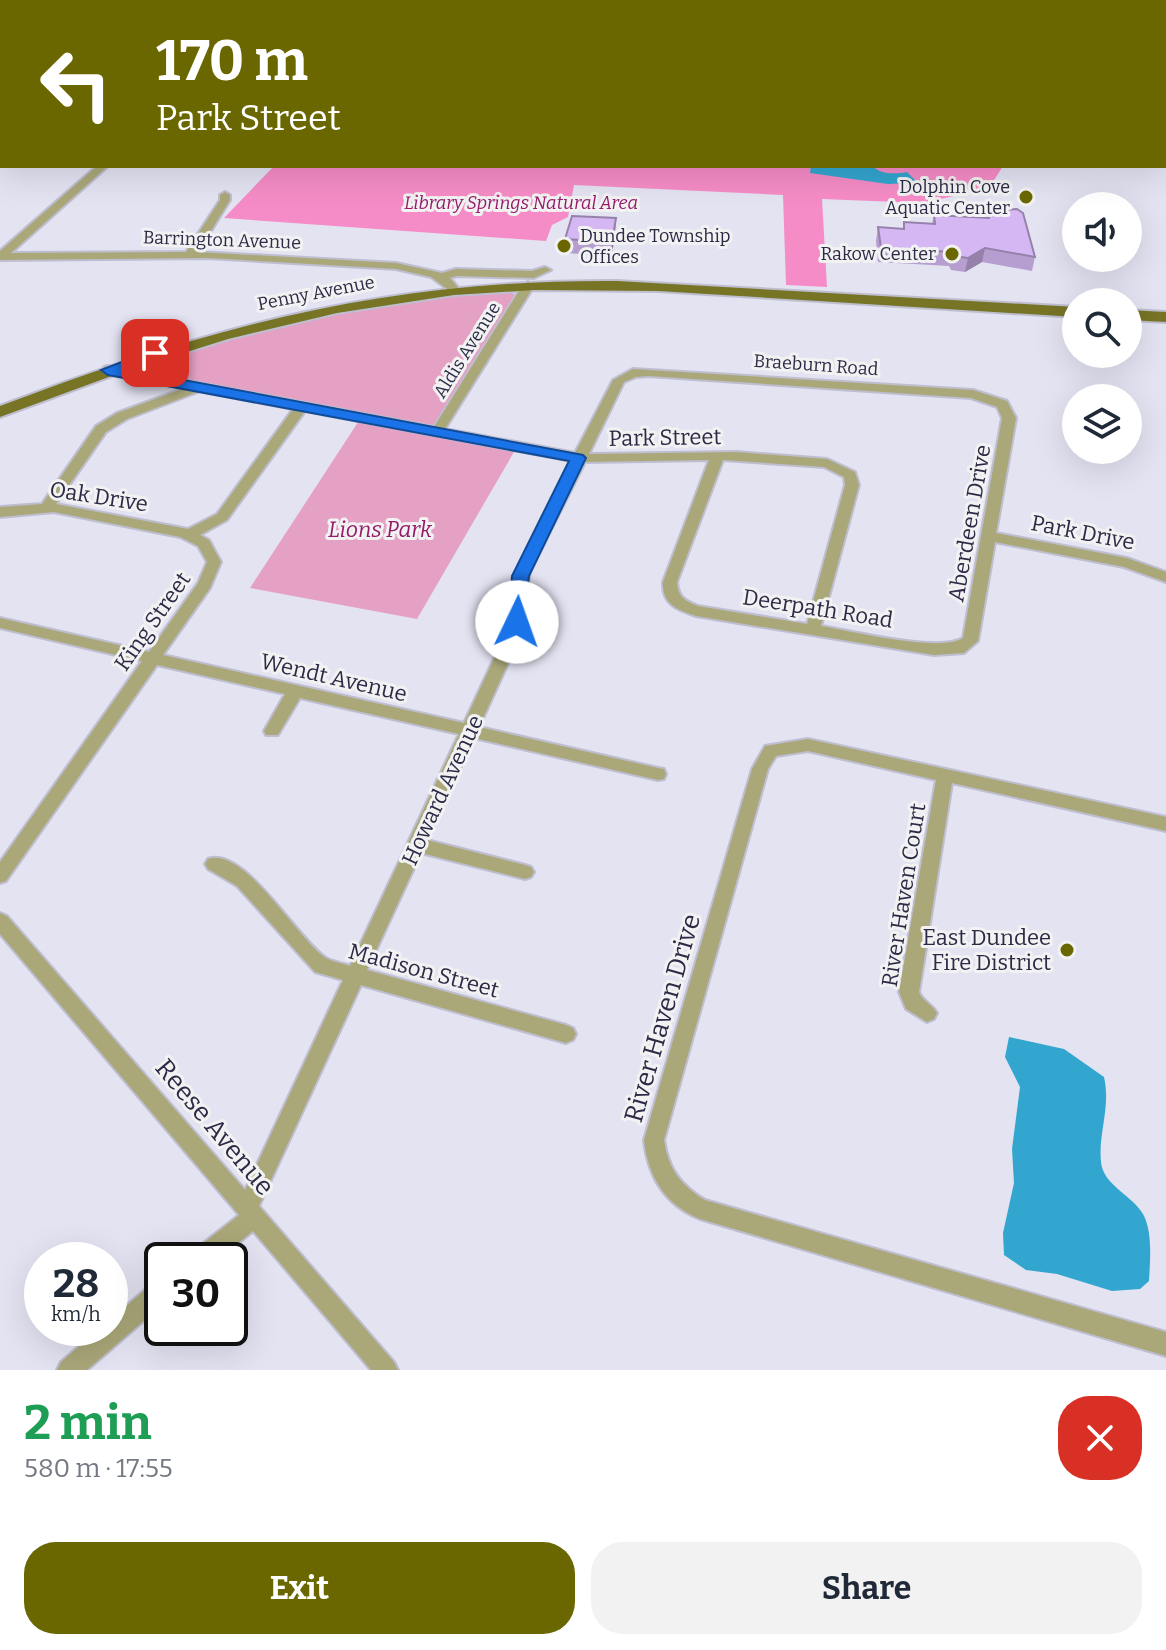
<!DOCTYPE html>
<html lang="en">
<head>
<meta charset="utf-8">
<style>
  body { margin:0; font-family:Bitter,serif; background:#f2f2f3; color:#1f2937; height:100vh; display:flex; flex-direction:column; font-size:30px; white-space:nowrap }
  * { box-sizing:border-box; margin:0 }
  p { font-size:26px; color:#747a83 }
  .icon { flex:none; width:44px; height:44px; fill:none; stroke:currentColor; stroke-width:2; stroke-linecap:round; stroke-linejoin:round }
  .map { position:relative; height:1370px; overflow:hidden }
  .drawer { display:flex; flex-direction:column; background:#fff; flex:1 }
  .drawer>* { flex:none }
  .hud { position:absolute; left:0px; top:0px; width:1166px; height:168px; box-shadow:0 8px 32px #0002; background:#6b6700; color:#fff; overflow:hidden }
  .fabs { position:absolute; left:1062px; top:192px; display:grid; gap:16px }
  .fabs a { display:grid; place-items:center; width:80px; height:80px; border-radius:50%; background:#fff; box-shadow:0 8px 32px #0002; font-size:40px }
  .speed { position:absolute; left:24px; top:1242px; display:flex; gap:16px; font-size:40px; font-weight:700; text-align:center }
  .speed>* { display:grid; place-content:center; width:104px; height:104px; border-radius:50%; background:#fff; box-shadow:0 8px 32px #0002; line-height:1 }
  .speed small { font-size:20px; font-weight:400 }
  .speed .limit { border:4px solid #111; border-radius:12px; background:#fff; color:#111 }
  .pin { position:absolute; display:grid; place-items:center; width:68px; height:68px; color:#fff; margin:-34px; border-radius:16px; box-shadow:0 4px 12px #0006 }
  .me { position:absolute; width:88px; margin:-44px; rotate:3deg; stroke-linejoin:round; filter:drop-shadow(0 0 6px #0008) }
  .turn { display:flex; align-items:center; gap:28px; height:168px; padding:0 24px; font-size:36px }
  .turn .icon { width:104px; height:104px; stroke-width:2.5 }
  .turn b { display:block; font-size:56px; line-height:68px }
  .round { display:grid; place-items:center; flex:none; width:84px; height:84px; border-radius:32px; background:#f2f2f3 }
  .summary { display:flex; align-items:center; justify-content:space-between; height:136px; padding:0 24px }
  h1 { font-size:48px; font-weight:700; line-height:60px; color:#1e9e55 }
  .cta { display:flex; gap:16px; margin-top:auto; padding:16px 24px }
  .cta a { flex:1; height:92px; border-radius:32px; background:#6b6700; color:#fff; font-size:32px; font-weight:700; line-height:92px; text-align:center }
  .cta a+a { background:#f2f2f3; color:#1f2937 }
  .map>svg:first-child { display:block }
  .green { fill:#e5a1c4 }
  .forest { fill:#f68cc7 }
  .water { fill:#33a6cf }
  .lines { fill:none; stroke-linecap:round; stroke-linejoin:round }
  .stream { stroke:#33a6cf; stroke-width:2 }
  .minor-casing { stroke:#bebed0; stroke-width:4 }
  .major-casing { stroke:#bebed0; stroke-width:4 }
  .minor { fill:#aaa879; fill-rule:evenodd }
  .major { fill:#777426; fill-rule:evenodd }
  .wall { fill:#b79ed1 }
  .shaded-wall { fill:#9581aa }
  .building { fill:#d5b8f3; stroke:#9581aa; stroke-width:2 }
  .route { fill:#1a73e8; stroke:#114b97; stroke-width:2 }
  .poi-dot { fill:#6b6700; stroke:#f2f2f2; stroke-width:3 }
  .labels { text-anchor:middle; stroke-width:6; stroke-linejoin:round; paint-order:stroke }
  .far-poi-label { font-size:18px; fill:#2c2a47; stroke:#f2f2f2; text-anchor:end }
  .far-park-label { font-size:18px; font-style:italic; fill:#951a6a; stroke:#f2f2f2 }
  .far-street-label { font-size:18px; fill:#2c2a47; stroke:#f2f2f2 }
  .street-label { font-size:22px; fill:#2c2a47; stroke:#f2f2f2 }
  .park-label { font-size:22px; font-style:italic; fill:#951a6a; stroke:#f2f2f2 }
  .poi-label { font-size:22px; fill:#2c2a47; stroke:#f2f2f2; text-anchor:end }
  .near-street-label { font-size:26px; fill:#2c2a47; stroke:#f2f2f2 }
</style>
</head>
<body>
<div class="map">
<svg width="1166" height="1370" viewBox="0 0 1166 1370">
  <rect width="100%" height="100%" fill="#e3e3f2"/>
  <path class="green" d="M508 292 514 294 515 299 429 435 514 452 417 619 250 588 362 416 138 372V367C241 319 394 300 508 292Z"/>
  <path class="forest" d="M274 166H1003L989 188 923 203 822 199 827 287 786 285 783 195 574 185 568 217 552 225 546 241 224 218Z"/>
  <path class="water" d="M811 166H873C880 175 896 174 907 172L915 180 933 182 888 184 810 173Z
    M1009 1037 1064 1049 1104 1077C1111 1108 1098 1133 1101 1162 1103 1185 1132 1195 1143 1214 1153 1232 1150 1261 1149 1281L1140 1289 1112 1291 1057 1274 1026 1270 1004 1255 1003 1233 1014 1183 1012 1149 1020 1087 1005 1057Z"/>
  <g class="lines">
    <path class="stream" d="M520 2 525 0"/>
    <g class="minor-casing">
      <path id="minor" d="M247 0H261L263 2H249Z
        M762 0H772L773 2H763Z
        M882 0H904L906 2H884Z
        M1121 0H1146L1148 2H1123Z
        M0 27H2V33H0Z
        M1164 43H1166V49H1164Z
        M2 83V91L0 92V84Z
        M0 102H2V108H0Z
        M97 166H108L11 253 186 252 220 200V195L225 192 230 195V200L198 252 396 263 442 273 456 269 532 271 545 267 551 270 534 278 457 276 450 278 461 291 455 295 431 277 396 269 208 258 0 260V251Z
        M528 282 534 286 445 429 575 453 613 380 633 369 973 390 1007 401 1016 418 996 533 1127 558 1166 572V582L1124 567 995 542 978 641 964 653 934 655 696 616C677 610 662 604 663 582L709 460 585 462 530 571 520 637 479 727 658 768 664 769 666 774 664 779 658 780 474 738 427 840 525 865 531 867 534 872 531 877 525 879 421 853 367 970 566 1025 573 1028 576 1034 573 1040 566 1043 361 985 259 1206 394 1362 398 1370H371L253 1231 218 1260H189L192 1252 239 1215 0 934V913L7 916 245 1190 343 980 315 972 237 886 208 869 205 864 208 859C245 846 297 939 326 958 333 962 342 963 350 966L459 734 300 698 278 735H266L264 731 285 694 157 665 6 881 0 883V862L142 661 0 628V618L149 652 198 583 207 562 198 546 180 537 54 512 0 517V507L42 504 96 426 117 413 185 388 104 373V367L108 366 434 427 522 286ZM649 376 971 398 997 407 1002 418 963 638C941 653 851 631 821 626L859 485 855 472 827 459 736 452 589 454 624 382 636 377ZM200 391 293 409 217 514 188 529 56 504 106 432 127 419ZM305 411 572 461 516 571 504 637 464 723 163 655 210 588 221 562 209 540 200 535 227 520ZM723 460 824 467 844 477 845 485 807 624 698 606C685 601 678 597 677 582Z
        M808 739 1166 817V831L952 783 919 992C922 1001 932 1004 937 1013L934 1019 927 1022 906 1009 899 992 936 780 808 751 776 756 768 769 664 1140C668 1168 680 1185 705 1200L1166 1332V1356L700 1219C665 1205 648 1176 644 1140L752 769 765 746Z
        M162 1279V1305L87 1370H57L61 1362 100 1328H110V1320L154 1282Z"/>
    </g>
    <g class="major-casing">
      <path id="major" d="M617 281 1076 307V317L658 291 535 290 454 295 337 313 228 339 117 374 0 417V406C210 326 390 279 617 281Z
        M1128 310 1166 312V322L1128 320Z"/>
    </g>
    <use href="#minor" class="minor"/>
    <use href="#major" class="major"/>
  </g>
  <path class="wall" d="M987 211 1035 257 1032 271 982 262 965 272 951 270 949 266 878 262 876 241 878 227 903 229 904 222 932 224 934 215 986 218Z
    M616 218 615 232 612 256 565 253V239Z"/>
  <path class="shaded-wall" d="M616 218 615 232 612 256V242Z
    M985 248 982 262 965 272 968 258Z"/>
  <path class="building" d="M1017 209 1023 213 1035 257 985 248 968 258 954 256 952 252 881 248 878 227 904 229V222L935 224 934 215 989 218 987 211Z
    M572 216 616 218 612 242 565 239Z"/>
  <path class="route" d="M155 349 160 350V356L125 369 583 455 586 458 529 576 523 626H511L508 622 512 576 569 461 108 375 101 370Z"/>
  <g class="poi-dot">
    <circle cx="1026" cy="197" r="8"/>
    <circle cx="564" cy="246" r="8"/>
    <circle cx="952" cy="254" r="8"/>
    <circle cx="1067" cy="950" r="8"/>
  </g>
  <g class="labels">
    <g class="far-poi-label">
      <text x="1010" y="193">Dolphin Cove<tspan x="1010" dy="21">Aquatic Center</tspan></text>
      <text x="580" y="242" text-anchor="start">Dundee Township<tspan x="580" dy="21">Offices</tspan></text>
      <text x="936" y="260">Rakow Center</text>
    </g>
    <g class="far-park-label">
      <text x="521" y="209">Library Springs Natural Area</text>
    </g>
    <g class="far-street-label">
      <text transform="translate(222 240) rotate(2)" y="6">Barrington Avenue</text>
      <text transform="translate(316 293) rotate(-11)" y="6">Penny Avenue</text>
      <text transform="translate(467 350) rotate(-58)" y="6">Aldis Avenue</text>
      <text transform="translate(816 365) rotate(4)" y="6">Braeburn Road</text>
    </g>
    <g class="street-label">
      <text transform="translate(665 437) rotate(-1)" y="8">Park Street</text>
      <text transform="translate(99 496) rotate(9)" y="8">Oak Drive</text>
      <text transform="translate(969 523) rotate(-80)" y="8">Aberdeen Drive</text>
      <text transform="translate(1083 532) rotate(11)" y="8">Park Drive</text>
      <text transform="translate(818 608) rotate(9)" y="8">Deerpath Road</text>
      <text transform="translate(152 621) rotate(-55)" y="8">King Street</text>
      <text transform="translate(334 677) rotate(13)" y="8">Wendt Avenue</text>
      <text transform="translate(442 790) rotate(-65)" y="8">Howard Avenue</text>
      <text transform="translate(903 895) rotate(-81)" y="8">River Haven Court</text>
      <text transform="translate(424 970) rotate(15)" y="8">Madison Street</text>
    </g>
    <g class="park-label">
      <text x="380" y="537">Lions Park</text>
    </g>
    <g class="poi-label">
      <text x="1051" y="945">East Dundee<tspan x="1051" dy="25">Fire District</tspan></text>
    </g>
    <g class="near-street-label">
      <text transform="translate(662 1018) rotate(-74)" y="9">River Haven Drive</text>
      <text transform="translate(215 1127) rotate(50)" y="9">Reese Avenue</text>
    </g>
  </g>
</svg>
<div class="fabs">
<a><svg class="icon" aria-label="sound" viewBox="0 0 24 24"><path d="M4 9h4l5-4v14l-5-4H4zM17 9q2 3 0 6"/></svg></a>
<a><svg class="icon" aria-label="search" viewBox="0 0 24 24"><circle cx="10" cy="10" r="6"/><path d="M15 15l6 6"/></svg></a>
<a><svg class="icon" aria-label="layers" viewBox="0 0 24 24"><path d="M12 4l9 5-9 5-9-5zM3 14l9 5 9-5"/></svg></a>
</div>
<div class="speed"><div>28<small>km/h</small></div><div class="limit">30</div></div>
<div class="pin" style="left:155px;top:353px;background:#d93025"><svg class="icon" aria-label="arrive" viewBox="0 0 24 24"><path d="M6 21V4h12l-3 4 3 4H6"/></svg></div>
<svg class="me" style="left:517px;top:622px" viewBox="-20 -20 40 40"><circle r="19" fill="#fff"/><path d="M0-13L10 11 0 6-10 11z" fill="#1a73e8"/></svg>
<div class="hud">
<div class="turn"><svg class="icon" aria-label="left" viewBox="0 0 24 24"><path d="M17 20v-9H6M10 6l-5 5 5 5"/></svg><div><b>170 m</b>Park Street</div></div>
</div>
</div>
<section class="drawer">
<div class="summary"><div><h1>2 min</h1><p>580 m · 17:55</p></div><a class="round" style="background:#d93025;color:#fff"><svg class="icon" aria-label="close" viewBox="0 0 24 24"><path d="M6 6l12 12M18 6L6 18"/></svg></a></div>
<div class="cta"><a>Exit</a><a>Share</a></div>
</section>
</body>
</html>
